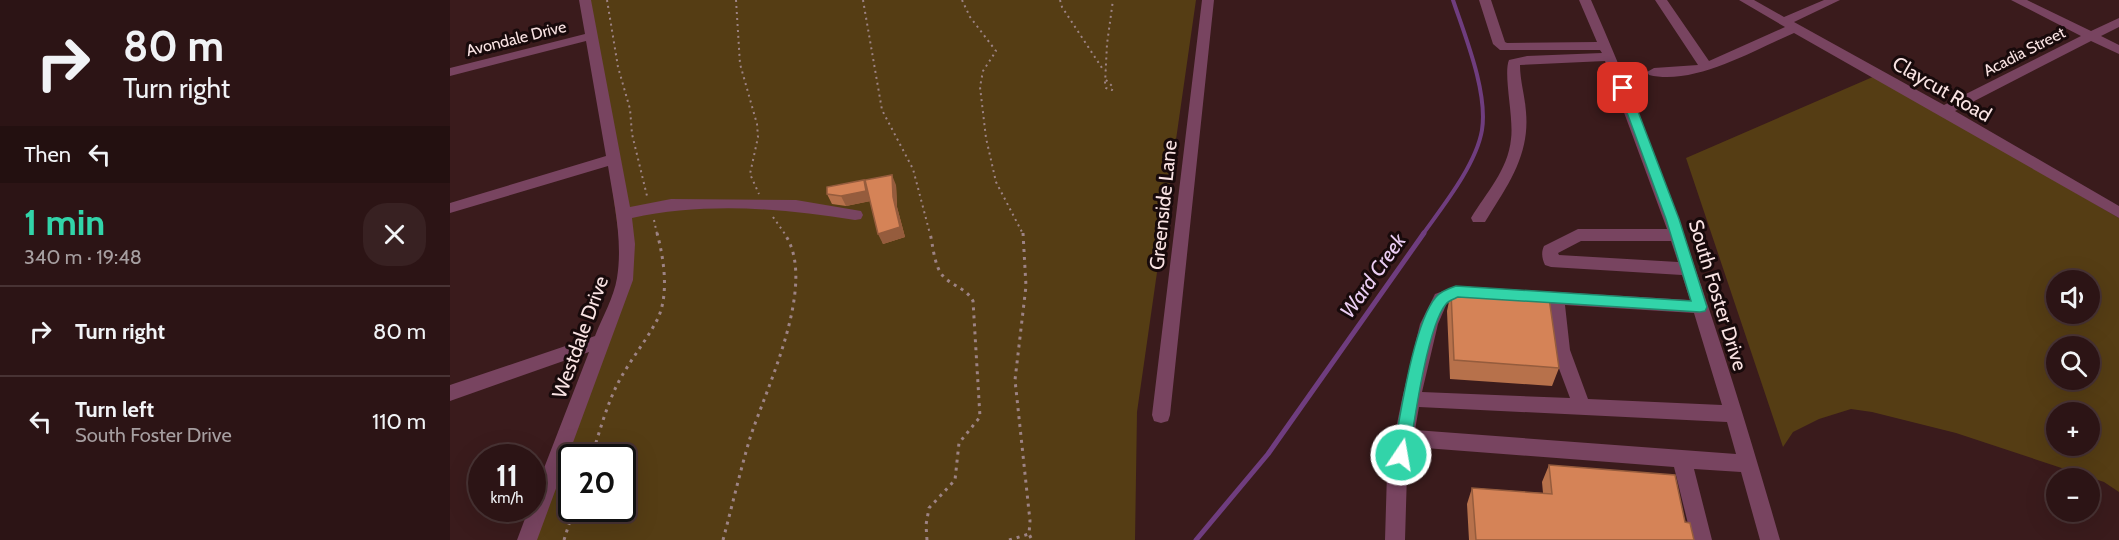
<!DOCTYPE html>
<html lang="en">
<head>
<meta charset="utf-8">
<style>
  body { margin:0; font-family:Cabin,sans-serif; background:#382122; color:#f1f3f6; height:100vh; display:flex; flex-direction:column; font-size:22px; white-space:nowrap }
  * { box-sizing:border-box; margin:0 }
  p { font-size:20px; color:#a69ea0 }
  .icon { flex:none; width:33px; height:33px; fill:none; stroke:currentColor; stroke-width:2; stroke-linecap:round; stroke-linejoin:round }
  .map { position:relative; flex:1; overflow:hidden }
  .details { display:flex; flex-direction:column; background:#2c1415; width:450px }
  .details>* { flex:none }
  .banner { background:#2c1415; color:#f1f3f6; overflow:hidden }
  .fabs { position:absolute; left:1596px; top:270px; display:grid; gap:12px }
  .fabs a { display:grid; place-items:center; width:54px; height:54px; border-radius:50%; background:#2c1415; box-shadow:0 6px 24px #0002,0 0 0 2px #483334; font-size:30px }
  .speed { position:absolute; left:18px; top:444px; display:flex; gap:12px; font-size:30px; font-weight:700; text-align:center }
  .speed>* { display:grid; place-content:center; width:78px; height:78px; border-radius:50%; background:#2c1415; box-shadow:0 6px 24px #0002,0 0 0 2px #483334; line-height:1 }
  .speed small { font-size:15px; font-weight:400 }
  .speed .limit { border:3px solid #111; border-radius:9px; background:#fff; color:#111 }
  .pin { position:absolute; display:grid; place-items:center; width:51px; height:51px; color:#fff; margin:-26px; border-radius:12px; box-shadow:0 3px 9px #0006 }
  .me { position:absolute; width:66px; margin:-33px; rotate:12deg; stroke-linejoin:round; filter:drop-shadow(0 0 4px #0008) }
  .turn { display:flex; align-items:center; gap:21px; height:126px; padding:0 24px; font-size:27px }
  .turn .icon { width:78px; height:78px; stroke-width:2.5 }
  .turn b { display:block; font-size:42px; line-height:51px }
  .then { display:flex; align-items:center; height:57px; padding:0 24px; background:#0003; gap:12px; font-size:22px }
  .round { display:grid; place-items:center; flex:none; width:63px; height:63px; border-radius:24px; background:#382122 }
  .overview { display:flex; align-items:center; justify-content:space-between; height:102px; padding:0 24px }
  h1 { font-size:36px; font-weight:700; line-height:45px; color:#32d4a9 }
  ul { padding:0; list-style:none }
  li { display:flex; align-items:center; gap:18px; height:90px; padding:0 24px; border-top:2px solid #483334 }
  li div { flex:1 }
  li b { display:block; font-size:22px }
  li em { font-style:normal }
  main { display:flex; flex:1; min-height:0 }
  .map>svg:first-child { display:block }
  .green { fill:#553d14; fill-rule:evenodd }
  .lines { fill:none; stroke-linecap:round; stroke-linejoin:round }
  .stream-far1 { stroke:#6f3d7f; stroke-width:4 }
  .stream { stroke:#6f3d7f; stroke-width:5 }
  .path-far1 { stroke:#9d8384; stroke-width:2; stroke-dasharray:2 4; stroke-linecap:butt }
  .path { stroke:#9d8384; stroke-width:3; stroke-dasharray:3 5; stroke-linecap:butt }
  .minor { fill:#784460; fill-rule:evenodd }
  .wall { fill:#b7714b }
  .shaded-wall { fill:#955c3d }
  .building { fill:#d58357; stroke:#955c3d; stroke-width:1.5 }
  .route { fill:#32d4a9; stroke:#208a6e; stroke-width:1.5 }
  .labels { text-anchor:middle; stroke-width:6; stroke-linejoin:round; paint-order:stroke }
  .far-street-label { font-size:16px; fill:#f9e3e3; stroke:#180a0b }
  .street-label { font-size:20px; fill:#f9e3e3; stroke:#180a0b }
  .water-label { font-size:21px; font-style:italic; fill:#ebcef4; stroke:#180a0b }
</style>
</head>
<body>
<main>
<section class="details">
<div class="banner">
<div class="turn"><svg class="icon" aria-label="right" viewBox="0 0 24 24"><path d="M7 20v-9h11M14 6l5 5-5 5"/></svg><div><b>80 m</b>Turn right</div></div>
<div class="then">Then<svg class="icon" aria-label="left" viewBox="0 0 24 24"><path d="M17 20v-9H6M10 6l-5 5 5 5"/></svg></div>
</div>
<div class="overview"><div><h1>1 min</h1><p>340 m · 19:48</p></div><a class="round"><svg class="icon" aria-label="close" viewBox="0 0 24 24"><path d="M6 6l12 12M18 6L6 18"/></svg></a></div>
<ul>
<li><svg class="icon" aria-label="right" viewBox="0 0 24 24"><path d="M7 20v-9h11M14 6l5 5-5 5"/></svg><div><b>Turn right</b></div><em>80 m</em></li>
<li><svg class="icon" aria-label="left" viewBox="0 0 24 24"><path d="M17 20v-9H6M10 6l-5 5 5 5"/></svg><div><b>Turn left</b><p>South Foster Drive</p></div><em>110 m</em></li>
</ul>
</section>
<div class="map">
<svg width="1669" height="540" viewBox="0 0 1669 540">
  <rect width="100%" height="100%" fill="#3a1b1c"/>
  <path class="green" d="M136 0H746L687 412 685 540H76L175 280ZM122 458H172V508H122Z
    M1425 76 1669 218V492L1654 482 1506 433 1422 412 1401 409 1369 419 1343 432 1333 447 1236 158ZM1606 280H1640V314H1606ZM1606 346H1640V380H1606ZM1606 412H1640V446H1606Z"/>
  <g class="lines">
    <path class="stream-far1" d="M973 234C993 206 1026 165 1032 130 1038 92 1015 36 1003 0"/>
    <path class="stream" d="M746 540 818 454 974 233"/>
    <path class="path-far1" d="M157 0 168 67 180 109 182 134 197 196
      M286 0 290 64 307 124 308 137 300 174 309 194
      M413 0 432 110 463 169 480 234
      M512 0 520 17 546 51 533 71 530 87 536 138 546 182 573 234
      M610 0 612 7 652 68 656 69
      M656 80 663 87 662 90 656 88 655 84 657 44 663 0
      M323 217 335 234
      M204 220 207 234"/>
    <path class="path" d="M573 233 576 286 565 380 580 521 579 534 582 540
      M141 458C149 434 156 407 167 385 178 363 194 344 206 322 220 297 214 259 207 233
      M114 540 124 508
      M273 540C282 506 290 472 300 438 317 386 369 282 334 233
      M477 540 476 525 479 508 505 480 509 443 530 417 523 301C516 288 502 286 493 276 484 266 483 245 480 233
      M559 540 579 534"/>
    <path class="minor" d="M129 0H141L180 207 221 199 346 200 405 210 411 211 413 215 411 219 405 220C332 208 255 202 182 218L185 244 183 280 87 540H67L79 508H82V499L139 352 0 401V385L145 336C152 318 164 297 167 278 173 241 164 203 158 166L0 213V203L156 156 136 41 0 76V68L135 34Z
      M752 0H764L720 415 718 421 711 423 704 421 702 415Z
      M1029 0H1041L1055 42 1057 43 1147 42 1129 0H1141C1218 174 1277 355 1330 540H1310L1291 472 1244 469 1262 540H1242L1224 467 962 447 957 473 955 540H935L937 473 952 399 970 324 985 294 1007 286 1240 300 1232 275 1101 267 1095 265C1092 259 1091 252 1094 246L1128 229H1217L1155 61 1070 65C1070 81 1075 96 1076 112 1080 156 1057 186 1035 222H1023L1021 218C1036 193 1058 170 1061 139 1064 118 1053 74 1059 60L1077 56 1152 53 1150 50H1050L1043 44ZM1131 241H1221L1228 262 1109 255 1108 253ZM1009 298 1098 304 1102 350 1120 398 972 392 988 324 997 303ZM1115 305 1244 313 1272 405 1138 399 1120 350ZM969 407 1277 422 1286 454 965 430Z
      M1205 0H1217L1259 61 1335 27 1289 0H1304L1334 17 1374 0H1390L1344 22 1494 105 1631 36 1561 0H1577L1641 31 1669 18V27L1651 36 1669 45V54L1641 41 1505 111 1669 206V218L1344 33C1304 50 1244 86 1199 75L1197 72 1204 68 1248 65Z"/>
  </g>
  <path class="wall" d="M416 185H446L447 207 455 237 433 244 420 201 396 206 382 204 377 194Z
    M1001 292 1109 368 1102 386 1000 379 997 311Z
    M1099 465 1235 522 1244 540H1019L1017 504 1022 488 1093 493 1092 482Z"/>
  <path class="shaded-wall" d="M442 175 446 185 447 207 455 237 433 244 428 234 443 197Z
    M414 180 419 190 421 201 396 206 391 196Z"/>
  <path class="building" d="M442 175 443 197 450 227 428 234 415 180Z
    M414 180 416 191 391 196 377 194V187Z
    M1001 292 1099 298 1109 368 1004 360Z
    M1099 465 1225 475 1235 522 1240 523 1244 540H1026L1022 488 1102 494Z"/>
  <path class="route" d="M1173 84 1179 88 1229 219 1257 307 1255 311 1250 312 1008 297C1004 299 998 301 996 304 977 327 964 423 959 455L957 460 951 462 945 460 943 455C950 418 963 324 986 297 990 292 1000 288 1006 286L1241 301 1216 219 1168 88Z"/>
  <g class="labels">
    <g class="far-street-label">
      <text transform="translate(66 38) rotate(-14)" y="6">Avondale Drive</text>
      <text transform="translate(1574 51) rotate(-27)" y="6">Acadia Street</text>
    </g>
    <g class="street-label">
      <text transform="translate(1492 89) rotate(30)" y="7">Claycut Road</text>
      <text transform="translate(713 205) rotate(-84)" y="7">Greenside Lane</text>
      <text transform="translate(1268 295) rotate(73)" y="7">South Foster Drive</text>
      <text transform="translate(130 337) rotate(-70)" y="7">Westdale Drive</text>
    </g>
    <g class="water-label">
      <text transform="translate(923 276) rotate(-55)" y="7">Ward Creek</text>
    </g>
  </g>
</svg>
<div class="fabs">
<a><svg class="icon" aria-label="sound" viewBox="0 0 24 24"><path d="M4 9h4l5-4v14l-5-4H4zM17 9q2 3 0 6"/></svg></a>
<a><svg class="icon" aria-label="search" viewBox="0 0 24 24"><circle cx="10" cy="10" r="6"/><path d="M15 15l6 6"/></svg></a>
<a>+</a>
<a>−</a>
</div>
<div class="speed"><div>11<small>km/h</small></div><div class="limit">20</div></div>
<div class="pin" style="left:1173px;top:88px;background:#d93025"><svg class="icon" aria-label="arrive" viewBox="0 0 24 24"><path d="M6 21V4h12l-3 4 3 4H6"/></svg></div>
<svg class="me" style="left:951px;top:455px" viewBox="-20 -20 40 40"><circle r="17" fill="#32d4a9" stroke="#fff" stroke-width="3"/><path d="M0-11L8 9 0 5-8 9z" fill="#fff"/></svg>
</div>
</main>
</body>
</html>
